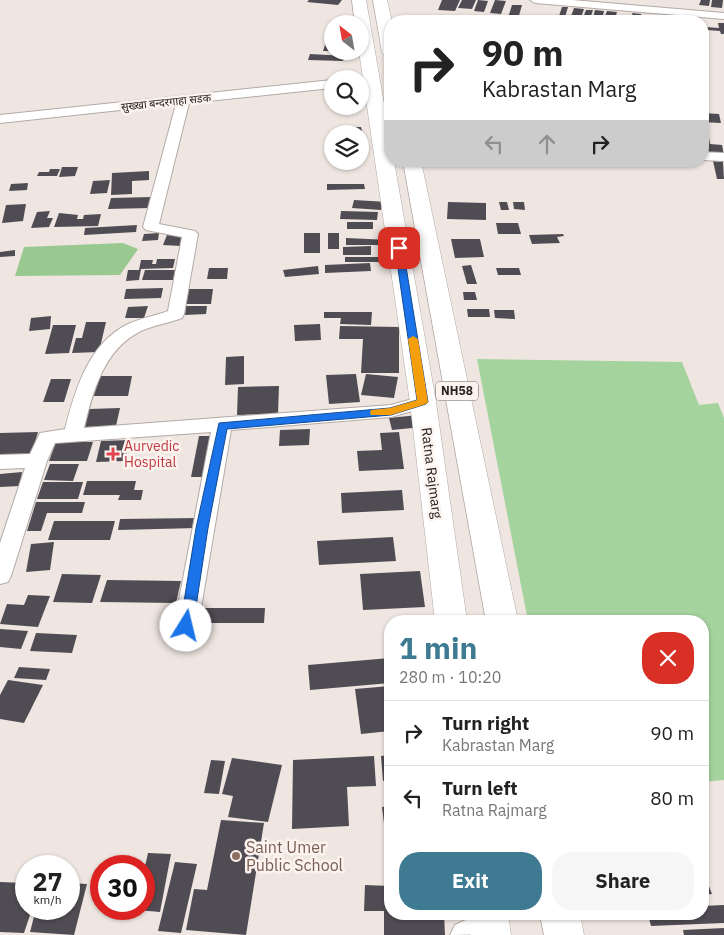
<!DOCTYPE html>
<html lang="en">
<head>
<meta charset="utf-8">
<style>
  body { margin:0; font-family:"IBM Plex Sans","Noto Sans Devanagari",sans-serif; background:#f6f6f6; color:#222; height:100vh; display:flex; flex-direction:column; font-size:19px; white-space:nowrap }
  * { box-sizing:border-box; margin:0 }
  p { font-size:16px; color:#767676 }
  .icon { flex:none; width:28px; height:28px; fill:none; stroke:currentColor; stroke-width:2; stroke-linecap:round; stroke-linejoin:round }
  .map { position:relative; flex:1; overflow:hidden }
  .drawer { position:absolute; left:384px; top:615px; width:325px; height:305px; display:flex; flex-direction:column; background:#fff; border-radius:20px; box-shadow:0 1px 4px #0004 }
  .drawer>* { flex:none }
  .banner { position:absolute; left:384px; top:15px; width:325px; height:152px; border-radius:20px; box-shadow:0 1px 4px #0004; background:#fff; color:#222; overflow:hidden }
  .needle { width:32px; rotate:329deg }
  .tools { position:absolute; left:324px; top:15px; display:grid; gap:10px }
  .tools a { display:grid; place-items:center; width:45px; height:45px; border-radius:50%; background:#fff; box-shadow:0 1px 4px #0004; font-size:25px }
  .speed { position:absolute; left:15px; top:855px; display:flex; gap:10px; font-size:25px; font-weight:700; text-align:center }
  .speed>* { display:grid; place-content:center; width:65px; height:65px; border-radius:50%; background:#fff; box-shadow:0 1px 4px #0004; line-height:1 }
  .speed small { font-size:12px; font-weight:400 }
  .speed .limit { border:8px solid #d22; background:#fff; color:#111 }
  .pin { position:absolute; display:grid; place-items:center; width:42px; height:42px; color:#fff; margin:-21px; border-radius:10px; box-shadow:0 2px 8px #0006 }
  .me { position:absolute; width:55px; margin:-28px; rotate:9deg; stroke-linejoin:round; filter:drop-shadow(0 0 4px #0008) }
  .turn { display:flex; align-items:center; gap:18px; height:105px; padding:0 15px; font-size:22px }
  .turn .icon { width:65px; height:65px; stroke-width:2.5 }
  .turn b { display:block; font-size:35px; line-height:42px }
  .lanes { display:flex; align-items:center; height:48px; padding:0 15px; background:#0003; justify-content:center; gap:25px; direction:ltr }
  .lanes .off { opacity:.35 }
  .round { display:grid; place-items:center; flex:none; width:52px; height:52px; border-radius:20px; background:#f6f6f6 }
  .headline { display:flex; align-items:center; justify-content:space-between; height:85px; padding:0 15px }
  h1 { font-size:30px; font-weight:700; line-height:38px; color:#3e7b92 }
  .primary-button { display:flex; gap:10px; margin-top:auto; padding:10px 15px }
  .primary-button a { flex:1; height:58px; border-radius:20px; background:#3e7b92; color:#fff; font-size:20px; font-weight:700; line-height:58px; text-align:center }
  .primary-button a+a { background:#f6f6f6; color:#222 }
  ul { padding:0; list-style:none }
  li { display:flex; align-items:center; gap:15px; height:65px; padding:0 15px; border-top:1px solid #e0e0e0 }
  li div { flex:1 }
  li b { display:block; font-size:19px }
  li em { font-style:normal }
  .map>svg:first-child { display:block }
  .green { fill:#a4d39d }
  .forest { fill:#99c891 }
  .building { fill:#504c53 }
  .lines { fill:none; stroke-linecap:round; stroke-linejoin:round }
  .minor-casing { stroke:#b3aaa6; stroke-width:2 }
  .highway-casing { stroke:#b3aaa6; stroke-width:1 }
  .minor { fill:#fff; fill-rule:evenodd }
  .highway { fill:#fff; fill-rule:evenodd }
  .route { fill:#1a73e8; stroke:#114b97 }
  .slow { fill:#f59e0b }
  .health-dot { fill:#e0444e; stroke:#fcf3ee; stroke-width:2 }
  .education-dot { fill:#8d6e63; stroke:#fcf3ee; stroke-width:2 }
  .labels { text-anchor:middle; stroke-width:5; stroke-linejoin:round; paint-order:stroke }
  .far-street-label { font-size:11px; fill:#262321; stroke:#fcf3ee }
  .shield { fill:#fcf3ee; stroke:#66615e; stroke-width:1 }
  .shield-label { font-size:12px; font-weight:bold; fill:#262321 }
  .health-label { font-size:14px; fill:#be3a42; stroke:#fcf3ee; text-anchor:start }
  .street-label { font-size:14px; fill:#262321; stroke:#fcf3ee }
  .near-education-label { font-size:16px; fill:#785e54; stroke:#fcf3ee; text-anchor:start }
</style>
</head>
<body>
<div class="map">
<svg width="724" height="935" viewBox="0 0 724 935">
  <rect width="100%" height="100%" fill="#efe6e1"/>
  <path class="green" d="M477 359 682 362 699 405 718 403 724 418V780L703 782 702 621H528Z"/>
  <path class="forest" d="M123 243 138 249 120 275 15 276 24 247Z"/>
  <path class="building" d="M309 0H342L338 5 307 2Z
    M442 0H460L455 11 438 10Z
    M462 0H476L472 9 458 8Z
    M478 0 488 1 484 12 474 11Z
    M495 0 506 1 501 14 490 13Z
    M701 0H710L709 6 699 5Z
    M712 0H723L722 8 711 7Z
    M512 5H522L518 19 508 18Z
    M562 7H568L565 17 559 16Z
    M574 8 584 9 580 20 570 19Z
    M586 10H593L590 19 583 18Z
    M595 10 604 11 602 19 593 18Z
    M607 11 617 12 614 21H603Z
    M632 13 641 14 643 20H634Z
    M718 23H724V34H721L720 31 706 30V27L719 28Z
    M326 42H332V51H323Z
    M310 54 345 56 343 61 308 60Z
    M702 113 719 114 721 123 702 122Z
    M337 127H361L362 131H337Z
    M702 138H709L710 144 722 145 724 155 702 154Z
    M713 161 723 162 724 179H717Z
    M62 167H78L75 176 59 177Z
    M50 169H60L57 176H37L39 172H49Z
    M149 171V180L132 181V194L111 195 112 173Z
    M110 180 107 193 90 194 93 181Z
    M28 183 27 190 9 191 11 184Z
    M327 184H364L365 189 327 190Z
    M152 197 150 208 108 209 111 198Z
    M354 200 388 202 382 205 381 210 352 208Z
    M448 202 486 203V220L447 219Z
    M499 202H507L509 210H501Z
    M513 202H524L525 210 514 209Z
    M26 204 23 221 2 223 6 205Z
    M50 211 47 218H53L49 227 31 228 37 212Z
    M341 211 378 212 377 220 340 219Z
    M59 213 78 215 77 219H83L84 215 101 214 98 226 54 227Z
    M347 222H373V229H347Z
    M496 223H518L521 234H498Z
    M137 225 136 232 84 235 85 228Z
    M159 233 158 240 142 241 144 234Z
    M304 233H320V253H304Z
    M328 233H339V249H328Z
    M563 234 564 236 557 237 560 243 532 244 529 235Z
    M167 235 183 236 181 246 163 245Z
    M346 238 390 240V245H346Z
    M451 239H480L484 257 455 258Z
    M371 246V255H343V247Z
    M15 250V256L0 257V252Z
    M345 257H380V262H345Z
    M157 259H175L173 268 141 269 139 280 126 281 128 270H139L141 260H153L152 264H156Z
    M370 263 371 271 325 273V265Z
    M471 265 477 284H467L462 266Z
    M318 266 319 274 285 277 283 270Z
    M209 268H228L227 279H207Z
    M496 268H519L521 275H498Z
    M145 270H175L173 280H142Z
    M163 288 161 298 124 299 126 289Z
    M189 289H213L211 304H186Z
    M463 292H475L477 300H464Z
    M148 306 144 318H125L128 307Z
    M186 306H207L206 314 185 315Z
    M467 309H489L490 317H468Z
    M494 310H514L515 319 495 318Z
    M324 312H372L371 325 340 324 341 318H324Z
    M51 316 50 329 29 331 31 318Z
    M86 322H106L99 352 72 353 76 338H82Z
    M320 324 321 340 295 341 294 325Z
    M53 325H76L69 353 45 354Z
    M340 326 399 327V373H361L363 339H339Z
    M244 356V384L225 385 226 357Z
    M356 374 360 402 329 404 326 375Z
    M366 374 398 377 394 398 361 395Z
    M98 376H132L128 396H92Z
    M51 379H71L64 402H43Z
    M279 386 278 414 237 415 238 387Z
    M120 408 116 426 85 427 89 409Z
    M418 415 422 427 392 430 389 418Z
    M310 429 309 445 279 446 280 430Z
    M38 432 30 459H0V433Z
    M399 432 404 469 359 471 357 451 382 450 380 433Z
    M199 436H215L208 477H191Z
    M130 440 125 461 96 462 101 441Z
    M56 442H93L87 461H49Z
    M50 464H79L73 481 44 480Z
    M22 472 20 486 0 487V474Z
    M87 481H136L134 490H143L141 500H118L120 495H83Z
    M43 482H83L78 499H37Z
    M402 490 404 510 342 513 341 493Z
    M36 502H85L82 513H47L41 531H27Z
    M198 518 197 528 118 530 120 519Z
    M54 521H115L110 540H48Z
    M393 537 396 561 319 565 317 541Z
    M54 542 50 570 26 572 31 544Z
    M420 571 425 607 363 610 360 574Z
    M62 574 101 575 92 603 53 602Z
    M107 580 181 581 176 603 100 602Z
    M28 595 50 596 38 627 0 624 7 604 24 605Z
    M204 608H265L264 623H202Z
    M0 629 28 631 21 649 0 647Z
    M36 633 77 635 72 653 30 651Z
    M390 658V683L310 690 308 665Z
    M19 667 50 669 46 680 14 678Z
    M8 680 43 685 24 723 0 719V695Z
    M390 686V731L361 734 355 689Z
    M390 755V781H383L381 756Z
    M374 756 376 786 347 787 349 826 292 829 293 760Z
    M232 758 282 765 268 822 228 817 233 796 222 794Z
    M211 760 225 761 219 794 204 793Z
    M390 806V832H385L382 807Z
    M221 820 264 823 246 935 186 930 194 889 207 890Z
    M148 853 171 854 160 912 137 910 144 909V871Z
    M175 862 197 864 181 933 158 931Z
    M703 871 712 894 702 895Z
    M0 882 26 883V909H32L24 933 0 932Z
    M69 883 87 884 74 935 30 932 36 909H69Z
    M365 885 390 886V914H444L445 935H384V911H364Z
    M724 905V923L651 926 648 914H702V906Z
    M724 928V935H684L683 930Z"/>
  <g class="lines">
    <g class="minor-casing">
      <path id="minor" d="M530 0H572L724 13V19L535 3Z
        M332 80V88L189 103 159 224 195 231 198 234 184 314 182 318C169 323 154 325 141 331 104 349 93 391 84 428L391 405 423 396 430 398 432 402 430 406 391 417 231 430 198 626 194 633 186 635 178 633 174 626 211 432 55 443 47 461 11 576 8 582 0 584V543L25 468 0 469V455L30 454 40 433 65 429C75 390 88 344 128 324 141 318 155 316 168 311L182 237 146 230 143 227 176 104 0 123V115Z
        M702 152 724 153V161L702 160Z
        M478 914H499L504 924 499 934 450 935 455 925Z"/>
    </g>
    <g class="highway-casing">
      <path id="highway" d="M352 0H366L390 138V161H394L436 402 467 621H435L410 402 359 51 360 24H355Z
        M373 0H387L392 21H390V57L384 55 382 52Z
        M403 161H421L518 621H486Z
        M468 914H508L511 935H471Z
        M540 914H580L584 935H544Z"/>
    </g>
    <use href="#minor" class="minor"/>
    <use href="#highway" class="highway"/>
  </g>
  <path class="route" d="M399 246 403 248 428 402 426 404 391 415 227 429 208 528 193 626 191 629 186 631 182 629 180 626 196 528 219 423 390 408 417 400 395 248Z"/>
  <path class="slow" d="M413 336 418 339 428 402 426 404 391 415H371L370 413 371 410 390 408 417 400 408 339Z"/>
  <path class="health-dot" d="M110.5 446.5h5v5h5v5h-5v5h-5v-5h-5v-5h5z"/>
  <circle class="education-dot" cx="236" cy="856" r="5"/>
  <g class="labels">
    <g class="far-street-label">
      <text transform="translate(166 102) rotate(-6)" y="4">सुख्खा बन्दरगाहा सडक</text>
    </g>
    <rect class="shield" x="436" y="381.5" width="42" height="19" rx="4"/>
    <g class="shield-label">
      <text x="457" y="395">NH58</text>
    </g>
    <g class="health-label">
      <text x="124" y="451">Aurvedic<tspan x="124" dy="16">Hospital</tspan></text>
    </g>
    <g class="street-label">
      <text transform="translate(432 473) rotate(83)" y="5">Ratna Rajmarg</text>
    </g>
    <g class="near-education-label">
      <text x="246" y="853">Saint Umer<tspan x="246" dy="18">Public School</tspan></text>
    </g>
  </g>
</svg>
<div class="tools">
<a><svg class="needle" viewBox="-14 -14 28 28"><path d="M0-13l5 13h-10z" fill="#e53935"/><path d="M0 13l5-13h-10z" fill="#767676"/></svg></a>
<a><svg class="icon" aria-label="search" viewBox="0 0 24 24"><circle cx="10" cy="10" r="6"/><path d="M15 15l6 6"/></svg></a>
<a><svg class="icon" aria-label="layers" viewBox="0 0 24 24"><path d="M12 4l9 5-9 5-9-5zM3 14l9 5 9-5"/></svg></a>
</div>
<div class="speed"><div>27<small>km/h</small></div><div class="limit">30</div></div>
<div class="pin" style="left:399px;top:248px;background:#d93025"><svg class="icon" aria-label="arrive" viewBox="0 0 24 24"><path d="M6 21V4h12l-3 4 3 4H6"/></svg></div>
<svg class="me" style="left:186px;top:626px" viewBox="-20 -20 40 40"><circle r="19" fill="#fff"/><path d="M0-13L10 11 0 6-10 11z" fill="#1a73e8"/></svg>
<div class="banner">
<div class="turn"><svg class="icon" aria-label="right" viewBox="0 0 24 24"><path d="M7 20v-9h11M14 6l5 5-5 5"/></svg><div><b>90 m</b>Kabrastan Marg</div></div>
<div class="lanes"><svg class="icon off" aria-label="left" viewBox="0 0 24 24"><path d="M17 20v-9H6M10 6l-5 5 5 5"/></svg><svg class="icon off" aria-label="ahead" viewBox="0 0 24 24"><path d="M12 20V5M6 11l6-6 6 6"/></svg><svg class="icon" aria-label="right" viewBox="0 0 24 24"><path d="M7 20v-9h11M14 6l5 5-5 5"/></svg></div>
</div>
<section class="drawer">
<div class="headline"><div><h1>1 min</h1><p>280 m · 10:20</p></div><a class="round" style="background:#d93025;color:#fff"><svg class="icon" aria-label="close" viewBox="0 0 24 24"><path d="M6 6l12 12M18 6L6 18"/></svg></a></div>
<ul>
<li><svg class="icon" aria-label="right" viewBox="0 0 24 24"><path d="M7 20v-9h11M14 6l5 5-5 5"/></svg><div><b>Turn right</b><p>Kabrastan Marg</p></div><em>90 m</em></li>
<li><svg class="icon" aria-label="left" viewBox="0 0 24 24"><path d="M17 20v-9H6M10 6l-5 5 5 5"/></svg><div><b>Turn left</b><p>Ratna Rajmarg</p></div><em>80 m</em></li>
</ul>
<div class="primary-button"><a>Exit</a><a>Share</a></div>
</section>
</div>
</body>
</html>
